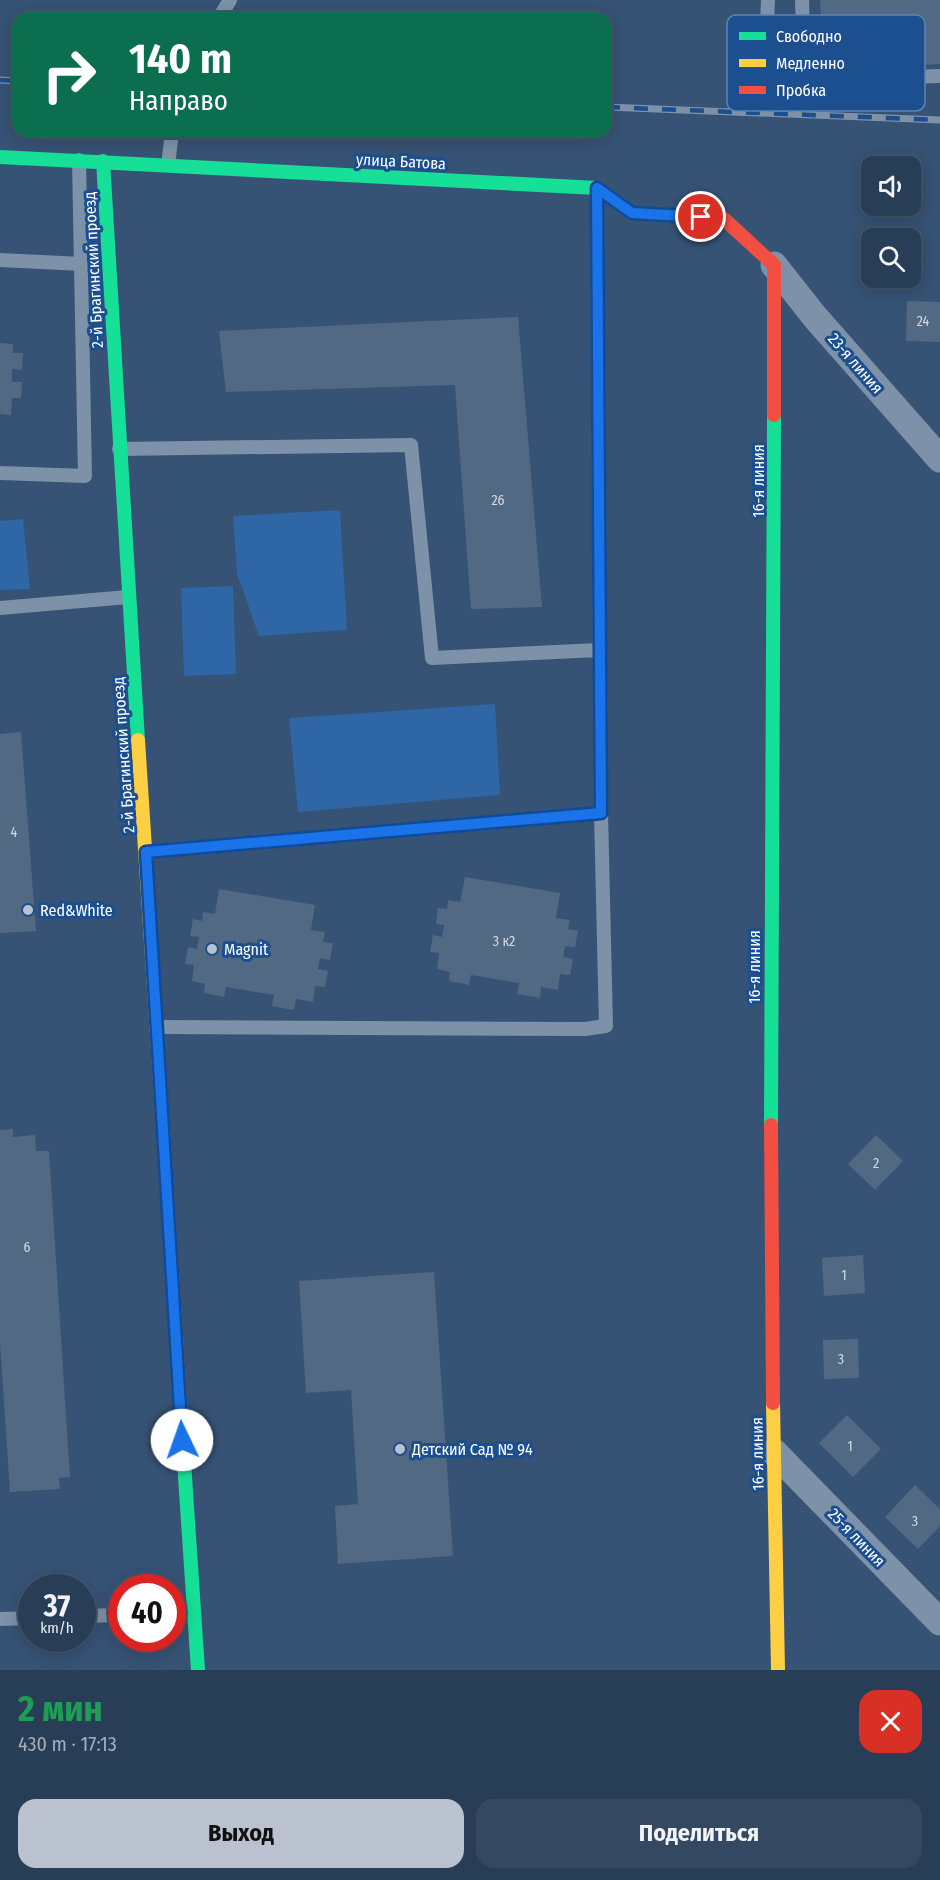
<!DOCTYPE html>
<html lang="ru">
<head>
<meta charset="utf-8">
<style>
  body { margin:0; font-family:"Fira Sans Condensed",sans-serif; background:#344961; color:#f1f3f6; height:100vh; display:flex; flex-direction:column; font-size:22px; white-space:nowrap }
  * { box-sizing:border-box; margin:0 }
  p { font-size:20px; color:#a5aeba }
  .icon { flex:none; width:33px; height:33px; fill:none; stroke:currentColor; stroke-width:2; stroke-linecap:round; stroke-linejoin:round }
  .map { position:relative; height:1670px; overflow:hidden }
  .sheet { display:flex; flex-direction:column; background:#283e57; flex:1 }
  .sheet>* { flex:none }
  .top-card { position:absolute; left:12px; top:12px; width:600px; height:126px; border-radius:18px; box-shadow:0 3px 15px #0003,0 0 0 2px #44576d; background:#0b6e4f; color:#fff; overflow:hidden }
  .controls { position:absolute; left:861px; top:156px; display:grid; gap:12px }
  .controls a { display:grid; place-items:center; width:60px; height:60px; border-radius:12px; background:#283e57; box-shadow:0 3px 15px #0003,0 0 0 2px #44576d; font-size:30px }
  .speed { position:absolute; left:18px; top:1574px; display:flex; gap:12px; font-size:30px; font-weight:700; text-align:center }
  .speed>* { display:grid; place-content:center; width:78px; height:78px; border-radius:50%; background:#283e57; box-shadow:0 3px 15px #0003,0 0 0 2px #44576d; line-height:1 }
  .speed small { font-size:15px; font-weight:400 }
  .speed .limit { border:9px solid #d22; background:#fff; color:#111 }
  .pin { position:absolute; display:grid; place-items:center; width:51px; height:51px; color:#fff; margin:-26px; border:3px solid #fff; border-radius:50%; box-shadow:0 2px 6px #0007 }
  .me { position:absolute; width:66px; margin:-33px; rotate:357deg; stroke-linejoin:round; filter:drop-shadow(0 0 4px #0008) }
  .turn { display:flex; align-items:center; gap:21px; height:126px; padding:0 18px; font-size:27px }
  .turn .icon { width:78px; height:78px; stroke-width:2.5 }
  .turn b { display:block; font-size:42px; line-height:51px }
  .round { display:grid; place-items:center; flex:none; width:63px; height:63px; border-radius:18px; background:#344961 }
  .head { display:flex; align-items:center; justify-content:space-between; height:102px; padding:0 18px }
  h1 { font-size:36px; font-weight:700; line-height:45px; color:#1e9e55 }
  .cta { display:flex; gap:12px; margin-top:auto; padding:12px 18px }
  .cta a { flex:1; height:69px; border-radius:18px; background:#b9c2ce; color:#111; font-size:24px; font-weight:700; line-height:69px; text-align:center }
  .cta a+a { background:#344961; color:#f1f3f6 }
  .map>svg:first-child { display:block }
  .green { fill:#2f66a5 }
  .building { fill:#526984 }
  .lines { fill:none; stroke-linecap:round; stroke-linejoin:round }
  .lane { stroke:#7d92a8; stroke-width:14 }
  .street { stroke:#7d92a8; stroke-width:27 }
  .fast { stroke:#16e098; stroke-width:14 }
  .slow { stroke:#ffcf43; stroke-width:14 }
  .jam { stroke:#f24e42; stroke-width:14 }
  .rail-casing { stroke:#7e92a7; stroke-width:7 }
  .rail { stroke:#1b4f8f; stroke-width:4.5; stroke-dasharray:14; stroke-linecap:butt }
  .route-casing { stroke:#114b97; stroke-width:15 }
  .route { stroke:#1a73e8; stroke-width:10 }
  .poi-dot { fill:#b9c2ce; stroke:#1b4f8f; stroke-width:2 }
  .labels { text-anchor:middle; stroke-width:6; stroke-linejoin:round; paint-order:stroke }
  .number-label { font-size:14px; fill:#d4dae0 }
  .street-label { font-size:16px; fill:#fff; stroke:#1b4f8f }
  .poi-label { font-size:16px; fill:#fff; stroke:#1b4f8f; text-anchor:start }
  .key { fill:#1b4f8f; stroke:#5f84b1; stroke-width:1.5 }
  .key-label { font-size:16px; fill:#fff }
</style>
</head>
<body>
<div class="map">
<svg width="940" height="1670" viewBox="0 0 940 1670">
  <rect width="100%" height="100%" fill="#365274"/>
  <path class="green" d="M340 510 347 630 259 636 237 574 233 516Z
    M23 519 30 589 0 590V521Z
    M233 586 236 674 184 676 181 588Z
    M495 704 500 795 298 812 289 718Z"/>
  <path class="building" d="M820 0H940V64L824 70Z
    M907 301 940 302V342L906 341Z
    M518 317 542 607 471 609 455 385 226 392 219 331Z
    M0 343 13 344V353H23L22 370 12 369V382H22L21 398H12L11 415 0 414Z
    M21 732 36 931 0 933V734Z
    M465 877 560 893 556 918 570 920 568 929 578 931 575 947 565 946 563 957 573 959 570 975 560 974 558 990 541 987 540 998 517 994 519 983 471 975 469 985 449 981 450 972 437 969 439 953 430 952 433 935 442 937 444 925 436 924 438 908 447 909 448 900 460 902Z
    M219 889 315 905 311 930 325 932 323 942 333 943 330 960 320 958 318 969 328 971 325 987 315 986 313 1002 296 999 294 1010 272 1006 274 995 226 987 224 997 204 993 205 984 192 981 194 965 185 964 188 947 197 949 199 937 190 936 193 919 202 921 203 912 215 914Z
    M13 1129V1137L35 1135 36 1151H49L70 1477 59 1478 60 1489 10 1492 0 1343V1130Z
    M876 1135 903 1161 875 1190 848 1164Z
    M863 1255 865 1293 824 1296 822 1258Z
    M434 1272 453 1556 338 1564 335 1506 358 1504 351 1390 306 1393 299 1281Z
    M858 1339 859 1378 824 1379 823 1340Z
    M847 1415 881 1449 853 1477 819 1443Z
    M915 1485 940 1509V1526L918 1549 885 1517Z"/>
  <g class="lines">
    <path class="lane" d="M768 0C766 40 767 61 805 80L940 76
      M802 0 803 33 821 31
      M219 18 230 0
      M168 165 172 132
      M0 260 82 264
      M119 449 411 445 432 658 598 650
      M0 473 85 476 79 160
      M0 608 128 597
      M146 852 601 813 597 193
      M156 1027 585 1029 606 1026 601 813
      M172 1613 194 1612
      M82 1616 122 1615
      M0 1619 32 1618"/>
    <path class="street" d="M774 265 815 317 940 459
      M774 1452 940 1622"/>
    <path class="fast" d="M0 157 597 188 632 213 698 217
      M103 161 138 740
      M771 1125 774 415
      M183 1447 198 1670"/>
    <path class="slow" d="M138 740 164 1144
      M773 1403 778 1670"/>
    <path class="jam" d="M698 217 724 219 774 265V415
      M771 1125 773 1403
      M164 1144 183 1447"/>
    <g class="rail-casing">
      <path id="rail" d="M0 80 18 81
        M606 107 940 120"/>
    </g>
    <use href="#rail" class="rail"/>
  </g>
  <g class="lines">
    <g class="route-casing">
      <path id="route" d="M182 1440 146 852 601 813 597 188 632 213 701 217"/>
    </g>
    <use href="#route" class="route"/>
  </g>
  <g class="poi-dot">
    <circle cx="28" cy="910" r="6"/>
    <circle cx="212" cy="949" r="6"/>
    <circle cx="400" cy="1449" r="6"/>
  </g>
  <g class="labels">
    <g class="number-label">
      <text x="923" y="326">24</text>
      <text x="498" y="505">26</text>
      <text x="14" y="837">4</text>
      <text x="504" y="946">3 к2</text>
      <text x="876" y="1168">2</text>
      <text x="27" y="1252">6</text>
      <text x="844" y="1280">1</text>
      <text x="841" y="1364">3</text>
      <text x="850" y="1451">1</text>
      <text x="915" y="1526">3</text>
    </g>
    <g class="street-label">
      <text transform="translate(401 161) rotate(3)" y="6">улица Батова</text>
      <text transform="translate(93 270) rotate(-93)" y="6">2-й Брагинский проезд</text>
      <text transform="translate(856 363) rotate(49)" y="6">23-я линия</text>
      <text transform="translate(758 481) rotate(-90)" y="6">16-я линия</text>
      <text transform="translate(123 755) rotate(-94)" y="6">2-й Брагинский проезд</text>
      <text transform="translate(754 967) rotate(-90)" y="6">16-я линия</text>
      <text transform="translate(757 1454) rotate(-91)" y="6">16-я линия</text>
      <text transform="translate(857 1537) rotate(46)" y="6">25-я линия</text>
    </g>
    <g class="poi-label">
      <text x="40" y="916">Red&amp;White</text>
      <text x="224" y="955">Magnit</text>
      <text x="412" y="1455">Детский Сад № 94</text>
    </g>
  </g>
  <rect x="727" y="15" width="198" height="96" rx="9" class="key"/>
  <rect x="739" y="32" width="27" height="8" fill="#16e098"/>
  <rect x="739" y="59" width="27" height="8" fill="#ffcf43"/>
  <rect x="739" y="86" width="27" height="8" fill="#f24e42"/>
  <g class="key-label">
    <text x="776" y="42">Свободно</text>
    <text x="776" y="69">Медленно</text>
    <text x="776" y="96">Пробка</text>
  </g>
</svg>
<div class="controls">
<a><svg class="icon" aria-label="sound" viewBox="0 0 24 24"><path d="M4 9h4l5-4v14l-5-4H4zM17 9q2 3 0 6"/></svg></a>
<a><svg class="icon" aria-label="search" viewBox="0 0 24 24"><circle cx="10" cy="10" r="6"/><path d="M15 15l6 6"/></svg></a>
</div>
<div class="speed"><div>37<small>km/h</small></div><div class="limit">40</div></div>
<div class="pin" style="left:701px;top:217px;background:#d93025"><svg class="icon" aria-label="arrive" viewBox="0 0 24 24"><path d="M6 21V4h12l-3 4 3 4H6"/></svg></div>
<svg class="me" style="left:182px;top:1440px" viewBox="-20 -20 40 40"><circle r="19" fill="#fff"/><path d="M0-13L10 11 0 6-10 11z" fill="#1a73e8"/></svg>
<div class="top-card">
<div class="turn"><svg class="icon" aria-label="right" viewBox="0 0 24 24"><path d="M7 20v-9h11M14 6l5 5-5 5"/></svg><div><b>140 m</b>Направо</div></div>
</div>
</div>
<section class="sheet">
<div class="head"><div><h1>2 мин</h1><p>430 m · 17:13</p></div><a class="round" style="background:#d93025;color:#fff"><svg class="icon" aria-label="close" viewBox="0 0 24 24"><path d="M6 6l12 12M18 6L6 18"/></svg></a></div>
<div class="cta"><a>Выход</a><a>Поделиться</a></div>
</section>
</body>
</html>
